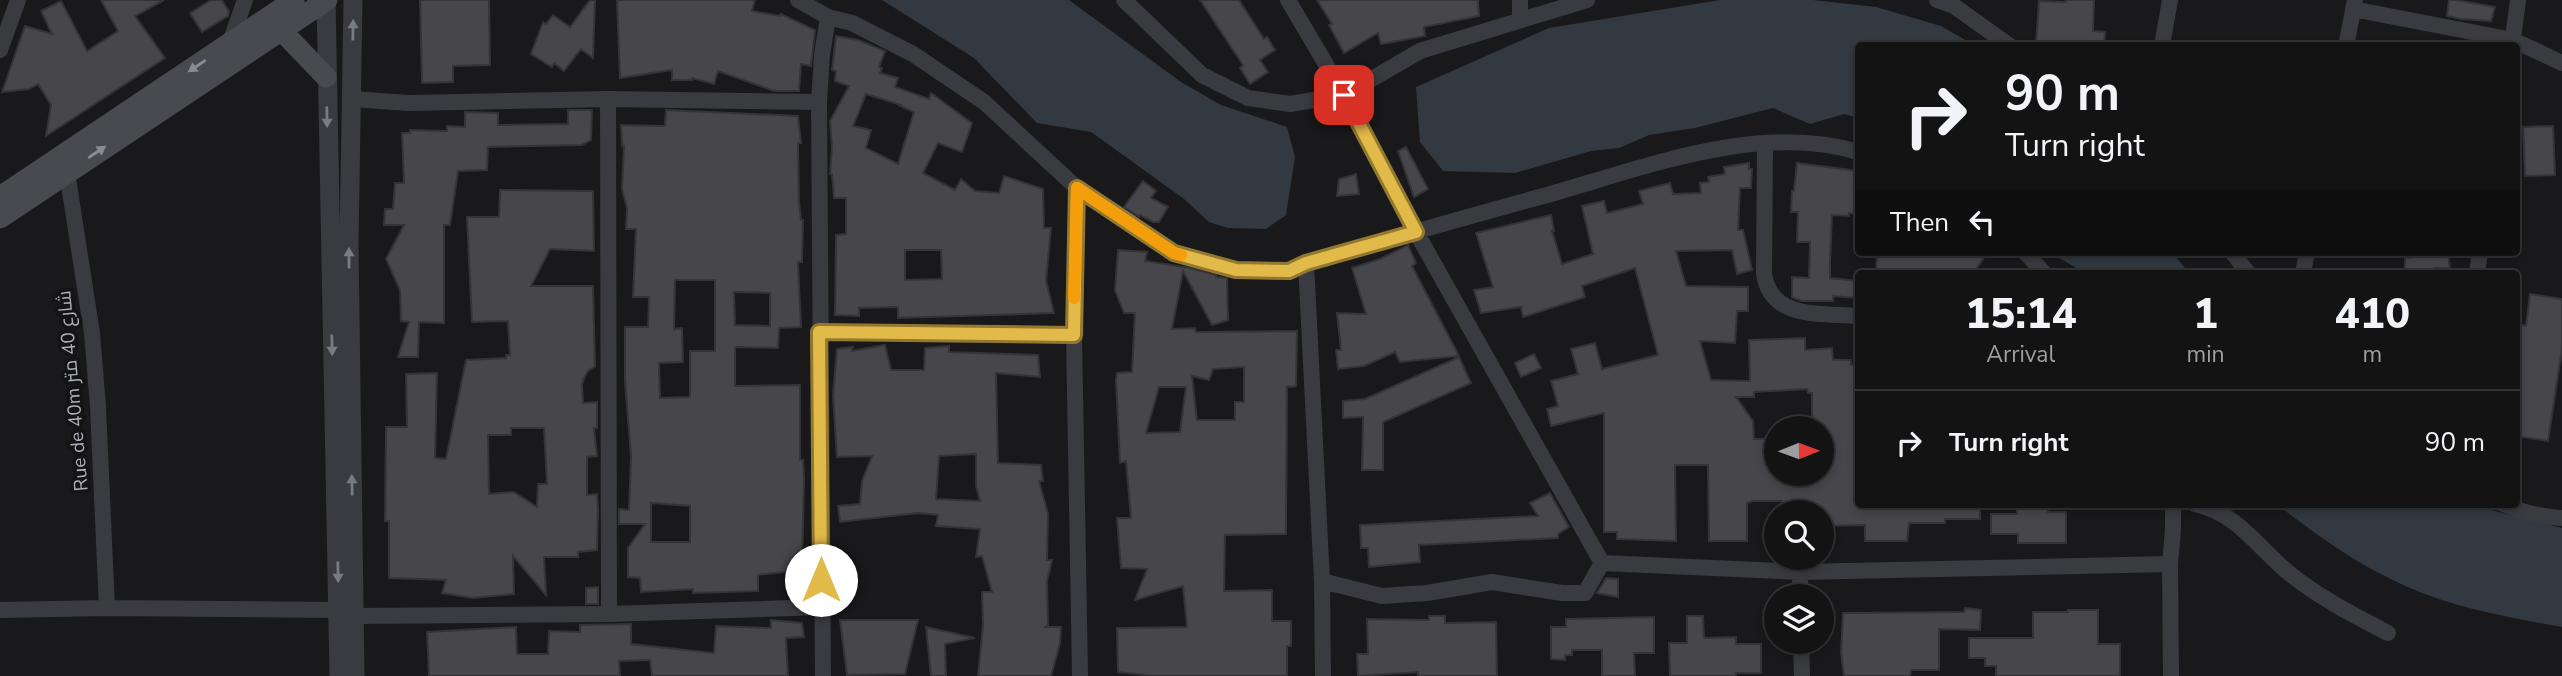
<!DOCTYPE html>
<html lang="en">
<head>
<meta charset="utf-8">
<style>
  body { margin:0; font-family:"Nunito Sans",Cairo,sans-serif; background:#1c1c1d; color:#f1f3f6; height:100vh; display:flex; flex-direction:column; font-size:26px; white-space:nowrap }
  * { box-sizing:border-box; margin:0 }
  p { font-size:23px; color:#9d9ea0 }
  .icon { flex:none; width:38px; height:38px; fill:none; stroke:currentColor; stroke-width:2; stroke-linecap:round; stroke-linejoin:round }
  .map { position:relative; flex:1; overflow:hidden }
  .side { position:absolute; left:1855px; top:270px; width:665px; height:238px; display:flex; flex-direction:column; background:#131314; border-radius:7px; box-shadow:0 4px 10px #0003,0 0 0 2px #323234 }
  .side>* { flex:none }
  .banner { position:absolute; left:1855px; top:42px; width:665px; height:214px; border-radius:7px; box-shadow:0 4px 10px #0003,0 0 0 2px #323234; background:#131314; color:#f1f3f6; overflow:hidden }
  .needle { width:46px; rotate:89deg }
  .buttons { position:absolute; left:1764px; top:416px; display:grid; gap:14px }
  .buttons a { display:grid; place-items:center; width:70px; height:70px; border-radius:50%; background:#131314; box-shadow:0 4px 10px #0003,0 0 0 2px #323234; font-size:35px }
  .pin { position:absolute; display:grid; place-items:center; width:60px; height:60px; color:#fff; margin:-30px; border-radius:14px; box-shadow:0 4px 10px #0006 }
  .me { position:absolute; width:77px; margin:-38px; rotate:0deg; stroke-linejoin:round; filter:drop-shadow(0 0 5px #0008) }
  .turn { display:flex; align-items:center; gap:24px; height:147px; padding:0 35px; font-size:32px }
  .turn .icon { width:91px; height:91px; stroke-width:2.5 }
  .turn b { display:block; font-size:49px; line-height:60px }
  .then { display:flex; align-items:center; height:66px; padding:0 35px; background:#0003; gap:14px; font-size:26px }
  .eta { display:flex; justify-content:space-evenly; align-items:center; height:119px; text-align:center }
  .eta b { font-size:42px; font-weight:800; line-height:49px }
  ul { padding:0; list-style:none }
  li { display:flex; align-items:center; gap:21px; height:105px; padding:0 35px; border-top:2px solid #323234 }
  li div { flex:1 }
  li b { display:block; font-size:26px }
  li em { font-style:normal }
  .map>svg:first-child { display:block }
  .water { fill:#323940 }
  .building { fill:#46464b; stroke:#343337; stroke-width:2; fill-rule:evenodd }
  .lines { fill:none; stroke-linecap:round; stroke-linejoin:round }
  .minor { stroke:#3a3b40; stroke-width:16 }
  .tertiary { stroke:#3a3b40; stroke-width:19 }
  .secondary { stroke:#494a50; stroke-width:21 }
  .oneway { fill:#797b83 }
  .oneway2 { fill:#8a8c94 }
  .route-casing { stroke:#937930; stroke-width:18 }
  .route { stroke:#e2ba4a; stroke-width:12 }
  .slow { stroke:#f59e0b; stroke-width:12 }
  .labels { text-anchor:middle; stroke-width:7; stroke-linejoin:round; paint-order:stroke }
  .street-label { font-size:19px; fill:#adb0b9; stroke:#141416 }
</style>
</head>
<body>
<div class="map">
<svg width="2562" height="676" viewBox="0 0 2562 676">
  <rect width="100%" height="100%" fill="#19191b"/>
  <path class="water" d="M882 0H1069L1181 82 1221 105 1287 127 1295 157 1286 215 1266 229 1228 228 1209 222 1184 199 1091 132 1037 123 974 58Z
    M1720 0H1813L1876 7 1941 26 1974 45 1858 46V118L1844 114 1810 124 1773 108 1695 128 1649 135 1619 148 1591 151 1515 173 1443 171 1420 142 1416 87 1549 28Z
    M2049 252H2172L2189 273H2085Z
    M2276 504H2467L2562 528V627C2501 616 2438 605 2383 575 2345 556 2310 529 2276 504Z"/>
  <path class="building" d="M101 0H164L135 16 165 58 46 136 51 105 38 84 29 89 2 92 25 26 52 34 41 11 61 1 87 51 118 31Z
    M211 0H222L229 12 228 16 202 32 190 13Z
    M420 0H489L490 65 453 66V82L422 83Z
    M590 0H595L593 58 581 49 564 71 554 63 552 67 531 54 543 22 546 24 553 15 570 27Z
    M617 0H755L752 11 780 16 781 14 815 30 811 66 801 64 799 91H774L718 71 714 84 692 78V80H672V70L620 78Z
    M1200 0H1239L1264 39 1267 37 1275 50 1260 60 1268 72 1250 84 1240 68 1243 65Z
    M1317 0H1478L1479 16 1424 27 1425 36 1381 44 1378 33 1344 53 1329 25 1332 24Z
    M2066 0H2094L2093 31 2105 32 2104 46 2036 44 2039 1 2066 2Z
    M2449 0H2456L2495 7 2491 21 2461 19 2447 16Z
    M836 36 858 40 885 51 879 67 882 68 880 73 898 78 895 87 929 99 931 93 972 123 962 152 938 143 923 173 955 190 961 179 975 191 999 193 1004 176 1043 189 1044 228H1051L1046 281 1054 313 898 318V307L859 308V316L835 315 836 235 846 234V198H834L832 174H830L832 147 830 121 849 86 835 81 836 71 832 70ZM866 94 901 105 900 106 914 112 898 164 866 148 871 130 853 126ZM905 250H941L942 279 905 280Z
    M568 110H592L591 140 582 145 488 147 487 170 458 171 450 225H444V323L419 322 418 357H398L409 322 401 321 400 290 386 259 404 225H384L385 209H393L395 183H404L402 133H410V130L447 131V126L465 127V112L498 113V125L568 124Z
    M666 110 798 116 801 143H798L799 201 801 220H803L802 262H798L801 327 779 328 778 348 736 347 735 350V386L800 385V460H803L804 478 802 570 758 575V591L693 593V589L641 592 640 578 628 577V548L645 524H619V509L629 510 631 456 625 381V327H648L649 297H633L636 229H626L627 208 622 189 624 146H622L621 125 665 126ZM675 280H715V351H690V397L660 398 659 363 683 362 682 328 674 329ZM734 292 770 293V326L735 325ZM651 503 690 506V542H651Z
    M2553 126 2555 175 2525 176 2523 127Z
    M1406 147 1428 189 1414 197 1398 151Z
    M1749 163V169H1752L1751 188H1740L1738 230H1743L1752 270 1737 274 1732 250 1676 251 1686 286 1748 287V311H1737L1735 343 1700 341 1711 380 1750 381 1749 340 1805 338V350L1832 348 1833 360H1851V365H1858V504H1980V519H1945V523H1909L1907 541H1865V525L1822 526V513H1782V501H1753L1747 503V541H1709L1708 465H1675L1676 541 1617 539V532H1604V413L1551 426 1547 409 1558 406 1551 381 1578 374 1571 349 1595 343 1602 369 1658 355 1635 268 1582 286 1585 297 1523 317 1521 307 1481 313 1474 290 1493 287 1476 233 1551 215 1554 231H1552L1562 264 1593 254 1582 206 1604 201 1607 213 1643 204 1639 191 1670 183 1673 194 1701 193 1700 183 1709 182 1708 177 1725 174 1724 167ZM1807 389 1808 393H1812V429H1822V474H1776V439H1754L1753 421 1736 397H1754V392Z
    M1797 163 1858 171V214L1849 213V216L1832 215 1830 263V278L1858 281V298L1833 296V301H1802L1792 297V277L1809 278 1810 242H1797L1798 212H1791L1792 191H1794Z
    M1356 174 1359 194 1337 196 1339 179Z
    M1143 181 1156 191 1151 198 1168 207 1159 222H1153L1140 215 1139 217 1124 207Z
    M500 190 593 191 594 251 550 249 531 286H593L595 366 587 372 582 384 583 403 597 402V428H594L597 456 587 457V495L597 494 598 509 597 550 578 552V557H544L546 595 513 556 514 594 472 598 442 593 446 580 389 578V521H385L386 427H407L406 374 437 373 435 458 446 459 466 360 506 358V355H510L508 321 472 322 467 217H499ZM511 428H544L547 484H538L537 507 514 492 489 494 488 435H511Z
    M1408 245 1416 263 1412 266 1459 356 1400 362 1395 352 1364 366 1338 369 1336 350H1341L1337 313 1366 314 1352 268 1380 259Z
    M1118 250 1147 252 1145 261 1190 268 1216 275V277L1227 278 1228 320 1212 325 1183 271 1172 329 1195 328 1196 332 1297 331 1296 386 1287 387 1286 534 1225 535 1224 591 1272 590V621H1291V646H1287V676H1154L1118 672 1117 628 1187 627 1183 586 1135 600 1147 569 1121 568 1117 518H1131L1126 461 1120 463 1116 380 1117 373 1132 372 1135 313H1124L1115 290ZM1244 367V402H1235V420H1197L1192 376 1209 380 1213 369ZM1159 387H1186L1180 432 1146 433Z
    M1877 252H1988L1973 273H1876Z
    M2448 253 2450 268H2435L2436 273H2419L2418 269H2405V258Z
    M2530 294 2562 299V349L2548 441 2516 436V324L2526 326Z
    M885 345 891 370H924L925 348 949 346V352L1038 355 1040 377 996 373 998 463 1041 465 1043 481H1039L1048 514 1047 560H1052L1047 581 1048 626 1044 627H1061L1060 643 1051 676H978L983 625 982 592H992L982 556 976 557 980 529 936 526 938 515 919 513 840 522 838 506 860 504 862 481 872 456 837 457 833 395 837 349 853 347 852 351ZM976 454V486L980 501 936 499 939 456Z
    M1534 354 1541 368 1521 377 1515 363Z
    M1459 357 1471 383 1383 422V470H1362L1363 417 1343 418V401L1365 399Z
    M1550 493 1569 527 1558 534V538L1419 545 1420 562 1369 567 1368 548H1361L1360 525 1538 516 1530 503Z
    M2017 507H2048V512H2066V543H2018V534H1991V514H2017Z
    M1606 578 1618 579V597L1597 593Z
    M598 587V604H586V588Z
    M1965 608 1981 610 1980 630 1939 629V670H1911L1910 676H1844L1841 653 1843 613 1964 612Z
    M2068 610H2098V644H2120V676H1996V666H1985V658H1969V638H2033V612H2068Z
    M1429 616H1445V623L1496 622 1497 676H1418V672L1358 676 1357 654H1368L1367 619 1429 620Z
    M1687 616H1703L1704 638 1736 637V644H1761V673H1736V676H1670L1669 643H1687Z
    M1654 617V653H1634L1635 676H1602V650H1572V655H1565V660L1551 659V627H1566V619Z
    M771 620 802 623 804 637 786 638 788 676H652L650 660 619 661 620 676H429L427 632 516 627 517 654H548L549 631 580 632V625L631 624V644L714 653 716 626 771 628Z
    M840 620H918L905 674 847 675Z
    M926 627 975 638 945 644 946 676H931Z"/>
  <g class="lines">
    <path class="minor" d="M798 0 828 17 852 23 913 54 984 102 1077 188 1174 253 1236 270H1289L1306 263C1386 240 1466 217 1547 195 1643 168 1759 122 1858 152
      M1124 0 1202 75 1248 98 1290 104 1344 95 1420 51 1587 0
      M1288 0 1344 95 1416 232 1602 563 1800 572 2170 564
      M1520 0V19
      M1937 0 1954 6 2010 46
      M2353 9 2513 40 2562 63
      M229 45 245 0
      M2162 46 2170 0
      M2346 46 2355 0
      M2512 46 2518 0
      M0 50 18 0
      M352 99 409 103 608 99 819 102
      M608 99 609 614
      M1765 145 1764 274C1771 320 1821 313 1858 316
      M67 172 92 333 98 407 107 608
      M1077 188 1074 335 1080 676
      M2025 252 2044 273
      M2232 252 2248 273
      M1306 263 1322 581 1323 676
      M2303 273 2307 252
      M2477 273 2480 252
      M819 332 1074 335
      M2195 504C2239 514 2257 547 2290 574 2320 598 2355 616 2388 633
      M2503 504C2522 512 2541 517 2562 518
      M1800 572V597
      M1322 581 1382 596 1427 593 1492 582 1562 593H1585L1602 563
      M0 610 107 608 339 610
      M354 616 609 614 821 607
      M1801 642 1802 676
      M823 676 819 102 822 55 828 17
      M2171 676 2170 564 2173 530V504"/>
    <path class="tertiary" d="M326 0 339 676
      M353 0 349 244 355 676"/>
    <path class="secondary" d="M281 30 326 77
      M0 197 294 0
      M0 218 327 0"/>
  </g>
  <defs><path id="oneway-solid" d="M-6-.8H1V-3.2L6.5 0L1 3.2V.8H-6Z" transform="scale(1.75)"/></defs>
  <g class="oneway">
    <use href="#oneway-solid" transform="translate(353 30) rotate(-89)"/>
    <use href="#oneway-solid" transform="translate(327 117) rotate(89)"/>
    <use href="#oneway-solid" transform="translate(349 258) rotate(-90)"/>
    <use href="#oneway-solid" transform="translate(332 345) rotate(89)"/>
    <use href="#oneway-solid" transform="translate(352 485) rotate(-91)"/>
    <use href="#oneway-solid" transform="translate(338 572) rotate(89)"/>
  </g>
  <g class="oneway2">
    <use href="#oneway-solid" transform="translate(197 66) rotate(146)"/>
    <use href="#oneway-solid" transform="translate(97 152) rotate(-34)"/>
  </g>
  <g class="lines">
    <g class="route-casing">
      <path id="route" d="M821 580 819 332 1074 335 1077 188 1174 253 1236 270 1289 271 1306 263 1416 232 1344 95"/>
    </g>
    <use href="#route" class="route"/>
    <path class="slow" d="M1074 298 1077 188 1174 253 1181 255"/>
  </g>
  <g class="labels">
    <g class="street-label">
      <text transform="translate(72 391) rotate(-95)" y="7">Rue de 40m شارع 40 متر</text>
    </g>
  </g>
</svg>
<div class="buttons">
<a><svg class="needle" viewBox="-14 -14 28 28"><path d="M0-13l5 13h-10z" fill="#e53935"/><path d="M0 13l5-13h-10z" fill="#9d9ea0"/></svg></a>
<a><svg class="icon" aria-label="search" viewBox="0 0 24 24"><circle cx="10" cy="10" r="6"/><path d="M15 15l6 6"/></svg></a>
<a><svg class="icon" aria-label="layers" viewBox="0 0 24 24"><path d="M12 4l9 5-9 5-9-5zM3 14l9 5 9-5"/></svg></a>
</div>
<div class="pin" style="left:1344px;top:95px;background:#d93025"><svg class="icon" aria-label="arrive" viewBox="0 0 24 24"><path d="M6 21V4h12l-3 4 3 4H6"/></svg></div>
<svg class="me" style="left:821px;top:580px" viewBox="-20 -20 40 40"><circle r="19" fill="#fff"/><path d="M0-13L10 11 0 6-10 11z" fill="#e2ba4a"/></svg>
<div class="banner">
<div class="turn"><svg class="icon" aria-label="right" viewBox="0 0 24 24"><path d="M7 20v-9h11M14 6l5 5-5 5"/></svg><div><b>90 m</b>Turn right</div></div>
<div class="then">Then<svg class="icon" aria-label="left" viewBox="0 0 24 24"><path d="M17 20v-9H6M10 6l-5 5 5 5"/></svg></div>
</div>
<section class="side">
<div class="eta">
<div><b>15:14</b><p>Arrival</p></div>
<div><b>1</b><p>min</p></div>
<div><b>410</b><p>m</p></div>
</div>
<ul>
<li><svg class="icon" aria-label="right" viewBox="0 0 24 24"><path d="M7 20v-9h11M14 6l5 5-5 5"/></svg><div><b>Turn right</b></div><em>90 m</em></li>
</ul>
</section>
</div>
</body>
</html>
